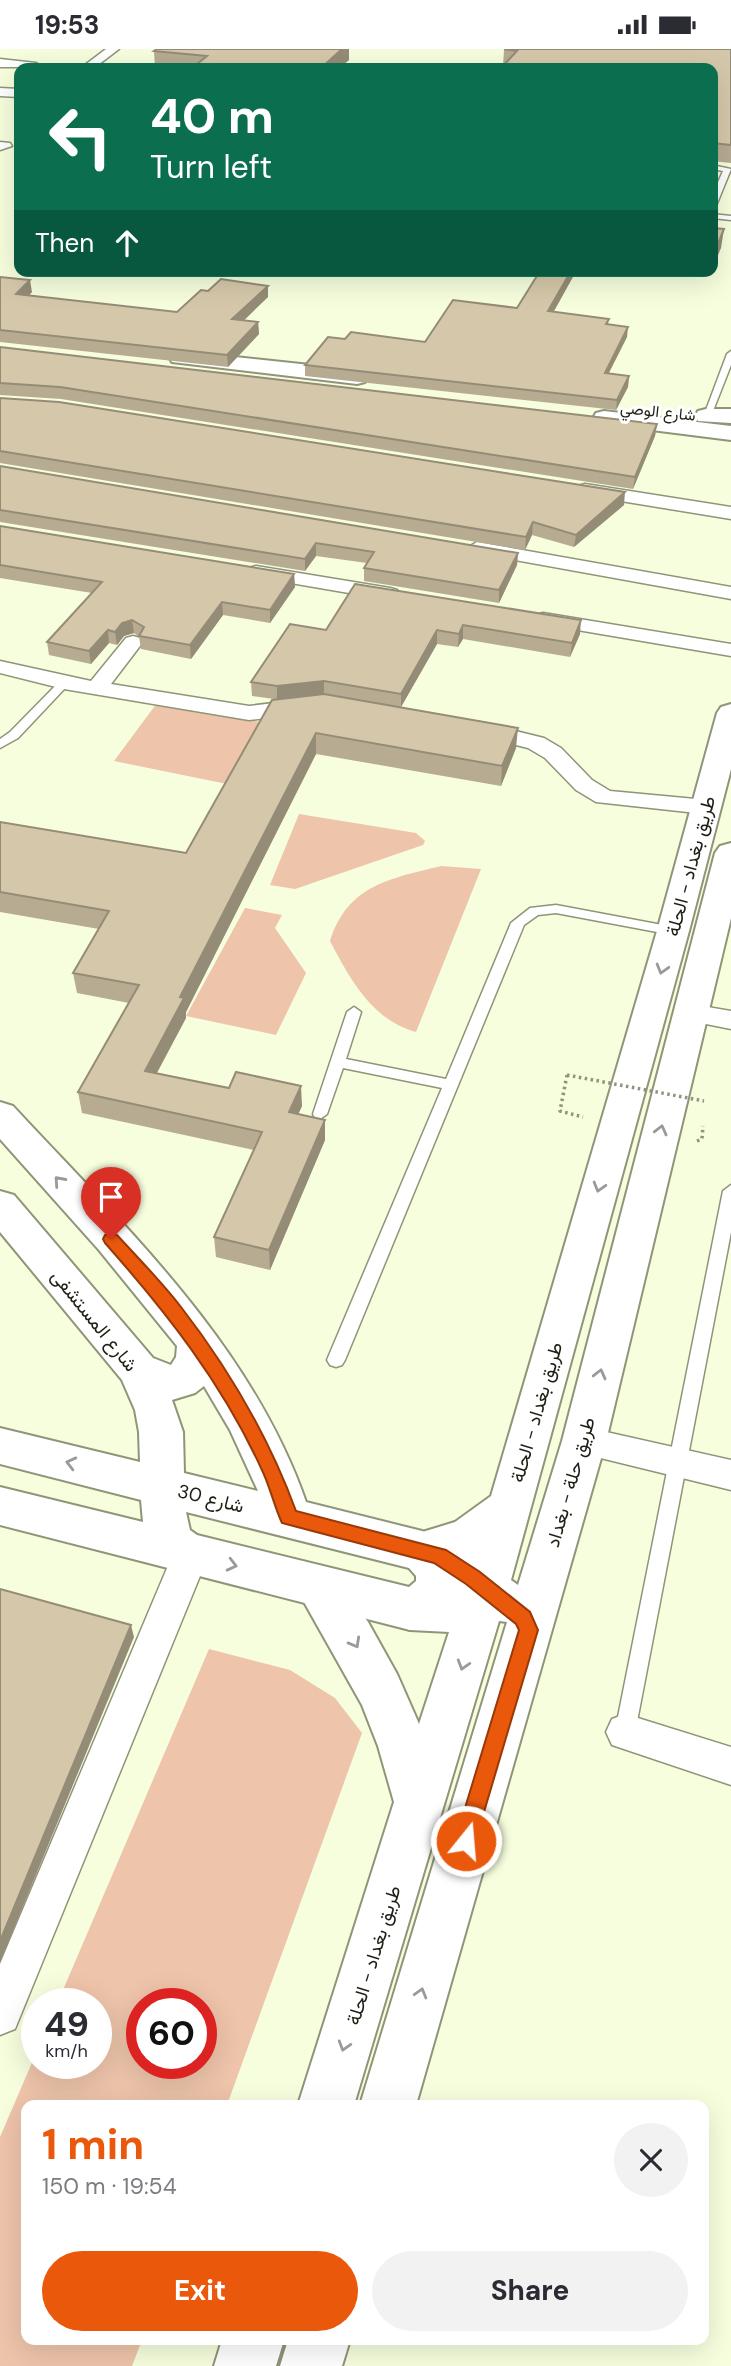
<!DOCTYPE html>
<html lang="en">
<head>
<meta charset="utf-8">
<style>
  body { margin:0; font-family:"DM Sans",Vazirmatn,sans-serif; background:#f2f2f3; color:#2b2b33; height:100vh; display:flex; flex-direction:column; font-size:26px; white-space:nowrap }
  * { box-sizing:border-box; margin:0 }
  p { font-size:23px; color:#7c7c81 }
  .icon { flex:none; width:38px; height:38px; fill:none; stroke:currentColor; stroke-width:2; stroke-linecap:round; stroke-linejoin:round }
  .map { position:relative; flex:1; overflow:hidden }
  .drawer { position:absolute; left:21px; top:2051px; width:688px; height:245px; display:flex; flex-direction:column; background:#fff; border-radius:14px; box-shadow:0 7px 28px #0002 }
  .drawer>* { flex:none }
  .top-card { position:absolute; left:14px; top:14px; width:704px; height:214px; border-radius:14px; box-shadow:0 7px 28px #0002; background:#0b6e4f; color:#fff; overflow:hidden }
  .speed { position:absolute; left:21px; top:1939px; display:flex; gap:14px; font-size:35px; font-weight:700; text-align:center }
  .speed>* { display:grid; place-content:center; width:91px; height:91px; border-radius:50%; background:#fff; box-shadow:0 7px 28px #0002; line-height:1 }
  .speed small { font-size:18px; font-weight:400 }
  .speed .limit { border:10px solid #d22; background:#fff; color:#111 }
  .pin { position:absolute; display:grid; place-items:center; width:60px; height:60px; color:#fff; margin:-72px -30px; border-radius:50% 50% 50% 0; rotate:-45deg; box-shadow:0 0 7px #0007 }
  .pin .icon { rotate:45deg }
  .me { position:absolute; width:77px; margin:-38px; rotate:17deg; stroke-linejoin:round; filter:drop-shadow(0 0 5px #0008) }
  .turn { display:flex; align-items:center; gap:24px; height:147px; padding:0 21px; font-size:32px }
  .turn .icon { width:91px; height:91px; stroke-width:2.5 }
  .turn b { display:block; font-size:49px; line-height:60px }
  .then { display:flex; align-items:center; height:66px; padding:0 21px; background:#0003; gap:14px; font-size:26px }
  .round { display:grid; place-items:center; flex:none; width:74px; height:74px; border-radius:37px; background:#f2f2f3 }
  .overview { display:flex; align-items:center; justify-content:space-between; height:119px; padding:0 21px }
  h1 { font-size:42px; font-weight:700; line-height:52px; color:#ea580c }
  .action { display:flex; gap:14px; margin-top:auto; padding:14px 21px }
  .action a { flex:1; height:80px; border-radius:42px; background:#ea580c; color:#fff; font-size:28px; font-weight:700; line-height:80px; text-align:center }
  .action a+a { background:#f2f2f3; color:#2b2b33 }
  .status { display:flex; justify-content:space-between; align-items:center; height:49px; padding:0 35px; background:#fff; direction:ltr }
  .status svg { height:19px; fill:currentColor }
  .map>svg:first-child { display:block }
  .green { fill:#eec4aa; fill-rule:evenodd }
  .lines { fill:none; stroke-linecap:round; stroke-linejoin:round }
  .service-casing { stroke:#8e9578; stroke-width:3 }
  .minor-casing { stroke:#8e9578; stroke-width:3 }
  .tertiary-casing { stroke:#8e9578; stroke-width:4 }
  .primary-casing { stroke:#8e9578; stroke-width:4 }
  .path { stroke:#8e937e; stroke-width:3.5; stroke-dasharray:2.5 3.5; stroke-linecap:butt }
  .service { fill:#fff; fill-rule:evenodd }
  .minor { fill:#fff; fill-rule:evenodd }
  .tertiary { fill:#fff; fill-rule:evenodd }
  .primary { fill:#fff; fill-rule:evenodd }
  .path-bridge { stroke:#8e937e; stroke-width:3.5; stroke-dasharray:2.5 3.5; stroke-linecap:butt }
  .wall { fill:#b7ac92 }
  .shaded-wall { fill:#958c77 }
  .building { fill:#d5c8aa; stroke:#958c77; stroke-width:2 }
  .oneway { stroke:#999b96 }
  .route { fill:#ea580c; stroke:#983908; stroke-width:2 }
  .labels { text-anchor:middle; stroke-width:6; stroke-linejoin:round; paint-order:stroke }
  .far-street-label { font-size:16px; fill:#1d2015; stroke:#fff }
  .street-label { font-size:19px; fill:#1d2015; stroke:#fff }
</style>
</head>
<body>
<div class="status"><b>19:53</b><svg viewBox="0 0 49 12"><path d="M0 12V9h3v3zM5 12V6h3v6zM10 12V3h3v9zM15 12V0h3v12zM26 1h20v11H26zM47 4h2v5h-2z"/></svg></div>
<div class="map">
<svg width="731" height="2317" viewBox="0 0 731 2317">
  <rect width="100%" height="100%" fill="#f6fede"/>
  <path class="green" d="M157 654 294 679 227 735 114 712Z
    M299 765 416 784 425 792 423 796 295 840 270 836Z
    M441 817 481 820 416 983C372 971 350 930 330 892 348 836 389 830 441 817Z
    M245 859 282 866 275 879 306 924 276 986 186 967Z
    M209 1600 290 1621 335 1649 362 1684 227 2056H26V2291H142L132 2317H0V2088L37 2002V2014H96V1955H57ZM142 1955H201V2014H142Z"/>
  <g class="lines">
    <g class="service-casing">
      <path id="service" d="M712 116 731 120 716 157 712 159V147L723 122 712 120Z
        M712 165 731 167V171L712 169Z
        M731 302V316L711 367 703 369 727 305Z
        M64 631 70 634 68 636 18 689 0 699V690L10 683 60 632Z
        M556 856 673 878 680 882 673 886 556 864 538 866 524 876 345 1311 342 1316 336 1318 330 1316 327 1311 442 1039 343 1019 327 1065 320 1070 315 1069 313 1065 347 963 354 958 361 963 346 1010 446 1030 511 874 530 859Z
        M731 1136V1183L635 1683 632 1690 625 1693 618 1690 615 1683 723 1142Z"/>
    </g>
    <g class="minor-casing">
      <path id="minor" d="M106 0H119L94 19H81Z
        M0 10 36 14 42 18H0Z
        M0 39 19 40V48L0 47Z
        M0 93 10 94 12 97 0 101Z
        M585 435 731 458V470L578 445 576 441 578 437Z
        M477 493 731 538V550L470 503 467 499Z
        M256 517 390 539 397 541 400 545 397 549 390 551 249 527 246 523 249 519Z
        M543 564 731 595V607L536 574 533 570 536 566Z
        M133 587 140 589 143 593 111 635 249 657 306 650 314 652 317 657 314 662 306 664 249 671 64 640 0 624V612L91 632 126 589Z
        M479 673 544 689 561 699 592 731 610 742 706 751 714 753 718 758 714 763 706 765 596 753 576 741 545 709 528 699 471 685 468 680 471 675Z
        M690 955 731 962V980L681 970 677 964 681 958Z
        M584 1378 731 1411V1441L572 1402 567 1392 572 1382Z
        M191 1489 203 1494 209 1505 15 1980 0 1986V1915L173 1505 179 1494Z
        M625 1665 731 1698V1736L612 1696 606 1683 612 1670Z"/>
    </g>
    <g class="tertiary-casing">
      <path id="tertiary" d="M180 302 357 321 365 323 368 328 365 333 357 335 172 313 169 308 172 303Z
        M604 362 731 377V391L596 374 593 369 596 364Z
        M0 1053 13 1057C124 1177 251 1295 306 1453L422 1482C427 1484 433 1485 438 1488 464 1504 470 1545 446 1566 436 1574 422 1577 410 1581L0 1476V1438L143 1473 141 1451 0 1415V1379L140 1413 139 1383 135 1361 122 1331 0 1183V1142L14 1146 153 1309 171 1316 176 1308 177 1297 99 1201 0 1090ZM204 1337 230 1381 258 1442 184 1424 183 1383 172 1351 195 1344ZM186 1463 409 1519 416 1527V1532L409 1538 197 1486 190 1481Z"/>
    </g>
    <g class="primary-casing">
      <path id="primary" d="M706 360H731V374L698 372 695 367 698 362Z
        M731 655V720L689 882 511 1531 518 1536 562 1392 715 804 720 797 731 794V869L606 1392 416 2056H360L507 1573 499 1572 354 2056H298L394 1753 378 1697 362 1656 295 1537 302 1522 318 1516 334 1522 368 1573 397 1625 419 1675 449 1583 410 1581 394 1575 387 1560 394 1545 410 1539 451 1540 435 1528 406 1516 399 1502 406 1488 455 1473 491 1447 657 882 717 664 721 658Z
        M222 2291H284L276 2317H214Z
        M288 2291H350L342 2317H280Z"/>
    </g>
    <path class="path" d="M567 1026 560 1062 583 1068
      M697 1092 702 1090 703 1077"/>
    <use href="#service" class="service"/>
    <use href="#minor" class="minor"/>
    <use href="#tertiary" class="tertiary"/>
    <use href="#primary" class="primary"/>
    <path class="path-bridge" d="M567 1026 704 1052"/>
  </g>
  <path class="wall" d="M731 0V114L712 112V19L503 17 504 1Z
    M154 2 349 11 339 19H155Z
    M540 222H574V226L553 263 609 270 608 275 627 288 609 324 629 327 628 338 616 361 305 327V316L345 290 425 293 517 259Z
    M676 222H712L710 226Z
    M0 228 32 243 28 247 177 263 208 242 268 237V248L243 271 258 273 259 285 228 318 0 293Z
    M0 298 657 375 655 387 633 440 61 350 0 346Z
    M0 349 624 456 574 498 532 486 525 501 0 414Z
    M0 417 518 504 517 516 499 554 364 532V519L367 514 316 507 305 522 0 473Z
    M0 477 294 525 295 538 270 574 223 566 191 610 141 600 139 588 134 584 124 587 117 596 109 594 91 615 49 606 47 593 92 544 0 529Z
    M355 535 580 585 570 608 463 590 458 598 437 595 401 658 516 699 501 737 316 705 186 963V969L157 1024 302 1057 298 1065 325 1071V1091L270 1221 216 1208 214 1188 254 1101 82 1064 78 1043 129 954 77 944 73 924 99 880 0 863V773L186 804 274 650 252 647 251 633 326 581Z"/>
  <path class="shaded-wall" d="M342 0H349V11L339 19H321Z
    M724 180 721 199 712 221 713 207Z
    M571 222H574V226L548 273V262Z
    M30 231 32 243 18 257 16 245Z
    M268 237V248L233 282 232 270Z
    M258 273 259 285 228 318 227 306Z
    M628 278 627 288 603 335 605 324Z
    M629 327 628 338 616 361 617 351Z
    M657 375 655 387 633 440 635 428Z
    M625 443 624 456 574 498 576 486Z
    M533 473 532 486 525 501 526 488Z
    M316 494V507L305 522V510Z
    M518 504 517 516 499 554V541Z
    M294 525 295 538 270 574V561Z
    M222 553 223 566 191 610 190 596Z
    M132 571 134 584 124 587 117 596 115 583 122 574Z
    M581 571 580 585 570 608 572 594Z
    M463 576V590L458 598 459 585Z
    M108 581 109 594 91 615 89 602Z
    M437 581V595L401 658V645Z
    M324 632V645L277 651V637Z
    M518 679 516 699 501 737 502 717Z
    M316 684V705L186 963V969L147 1042 145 1022 180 948Z
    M301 1037 302 1057 290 1083 289 1063Z
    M325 1071V1091L270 1221 269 1201Z
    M131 1576 134 1588 0 1913V1892Z"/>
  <path class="building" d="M157 0H342L321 19H192L207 7 154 2Z
    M504 0H731V96L712 94V19H501L517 2Z
    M712 179 724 180 713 207H712Z
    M540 222H571L548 262 609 270 606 275 628 278 605 324 629 327 617 351 305 316 328 288 345 290 351 283 425 293 453 251 517 259Z
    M0 228 30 231 16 245 177 263 201 241 208 242 221 230 268 237 232 270 258 273 227 306 0 281Z
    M0 298 657 375 635 428 60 338 0 334Z
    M0 349 59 353 625 443 576 486 533 473 526 488 0 402Z
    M0 417 518 504 499 541 364 519 374 503 316 494 305 510 0 461Z
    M0 477 294 525 270 561 222 553 190 596 139 587 144 578 132 571 122 574 115 583 108 581 89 602 47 593 102 533 0 516Z
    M355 535 581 571 572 594 463 576 459 585 437 581 401 645 324 632 277 637 251 633 290 575 326 581Z
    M324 645 518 679 502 717 316 684 180 948 184 949 145 1022 229 1039 236 1023 301 1037 289 1063 325 1071 269 1201 214 1188 262 1083 78 1043 139 936 73 924 109 862 0 843V773L186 804 272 651Z
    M0 1540 131 1576 0 1892Z"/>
  <defs><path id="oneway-chevron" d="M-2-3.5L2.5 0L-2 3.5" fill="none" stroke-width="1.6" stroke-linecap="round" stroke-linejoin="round" transform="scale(1.75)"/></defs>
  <g class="oneway">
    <use href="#oneway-chevron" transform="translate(662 920) rotate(106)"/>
    <use href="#oneway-chevron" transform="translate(661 1081) rotate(-76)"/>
    <use href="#oneway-chevron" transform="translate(59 1132) rotate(-132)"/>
    <use href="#oneway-chevron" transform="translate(599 1138) rotate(106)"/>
    <use href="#oneway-chevron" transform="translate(600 1325) rotate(-76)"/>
    <use href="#oneway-chevron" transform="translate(71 1414) rotate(-166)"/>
    <use href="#oneway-chevron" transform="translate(232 1516) rotate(14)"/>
    <use href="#oneway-chevron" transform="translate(355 1594) rotate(61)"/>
    <use href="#oneway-chevron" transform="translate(463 1616) rotate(107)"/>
    <use href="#oneway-chevron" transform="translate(421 1944) rotate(-74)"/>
    <use href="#oneway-chevron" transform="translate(344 1997) rotate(107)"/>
  </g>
  <path class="route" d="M111 1184 117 1186C138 1209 161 1232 181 1258 229 1320 269 1389 296 1462L446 1501 480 1523 530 1563 538 1581 473 1800 466 1803 458 1800 455 1792 519 1581 516 1575 466 1535 434 1514 282 1474C274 1457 270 1437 261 1419 222 1334 167 1264 105 1194L103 1190 105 1186Z"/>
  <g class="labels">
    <g class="far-street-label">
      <text transform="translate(658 362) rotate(6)" y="6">شارع الوصي</text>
    </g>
    <g class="street-label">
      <text transform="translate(690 817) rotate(-75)" y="7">طريق بغداد - الحلة</text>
      <text transform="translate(95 1271) rotate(51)" y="7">شارع المستشفى</text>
      <text transform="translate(536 1363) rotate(-74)" y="7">طريق بغداد - الحلة</text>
      <text transform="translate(570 1433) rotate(-74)" y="7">طريق حلة - بغداد</text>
      <text transform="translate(211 1449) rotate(14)" y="7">شارع 30</text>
      <text transform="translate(373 1906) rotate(-73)" y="7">طريق بغداد - الحلة</text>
    </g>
  </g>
</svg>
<div class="speed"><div>49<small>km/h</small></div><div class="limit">60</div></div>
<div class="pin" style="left:111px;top:1190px;background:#d93025"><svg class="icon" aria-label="arrive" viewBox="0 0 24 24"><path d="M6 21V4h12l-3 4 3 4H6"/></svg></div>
<svg class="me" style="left:466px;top:1792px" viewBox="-20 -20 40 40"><circle r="17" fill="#ea580c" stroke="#fff" stroke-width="3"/><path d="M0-11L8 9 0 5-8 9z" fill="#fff"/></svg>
<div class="top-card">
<div class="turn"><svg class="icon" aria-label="left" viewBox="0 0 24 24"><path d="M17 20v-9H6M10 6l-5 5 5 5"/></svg><div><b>40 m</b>Turn left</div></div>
<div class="then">Then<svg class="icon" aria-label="ahead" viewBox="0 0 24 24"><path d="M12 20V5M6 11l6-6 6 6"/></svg></div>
</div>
<section class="drawer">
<div class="overview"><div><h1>1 min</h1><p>150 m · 19:54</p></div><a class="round"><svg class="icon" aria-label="close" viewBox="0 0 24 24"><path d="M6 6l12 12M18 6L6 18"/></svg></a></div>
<div class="action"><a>Exit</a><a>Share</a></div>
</section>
</div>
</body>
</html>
